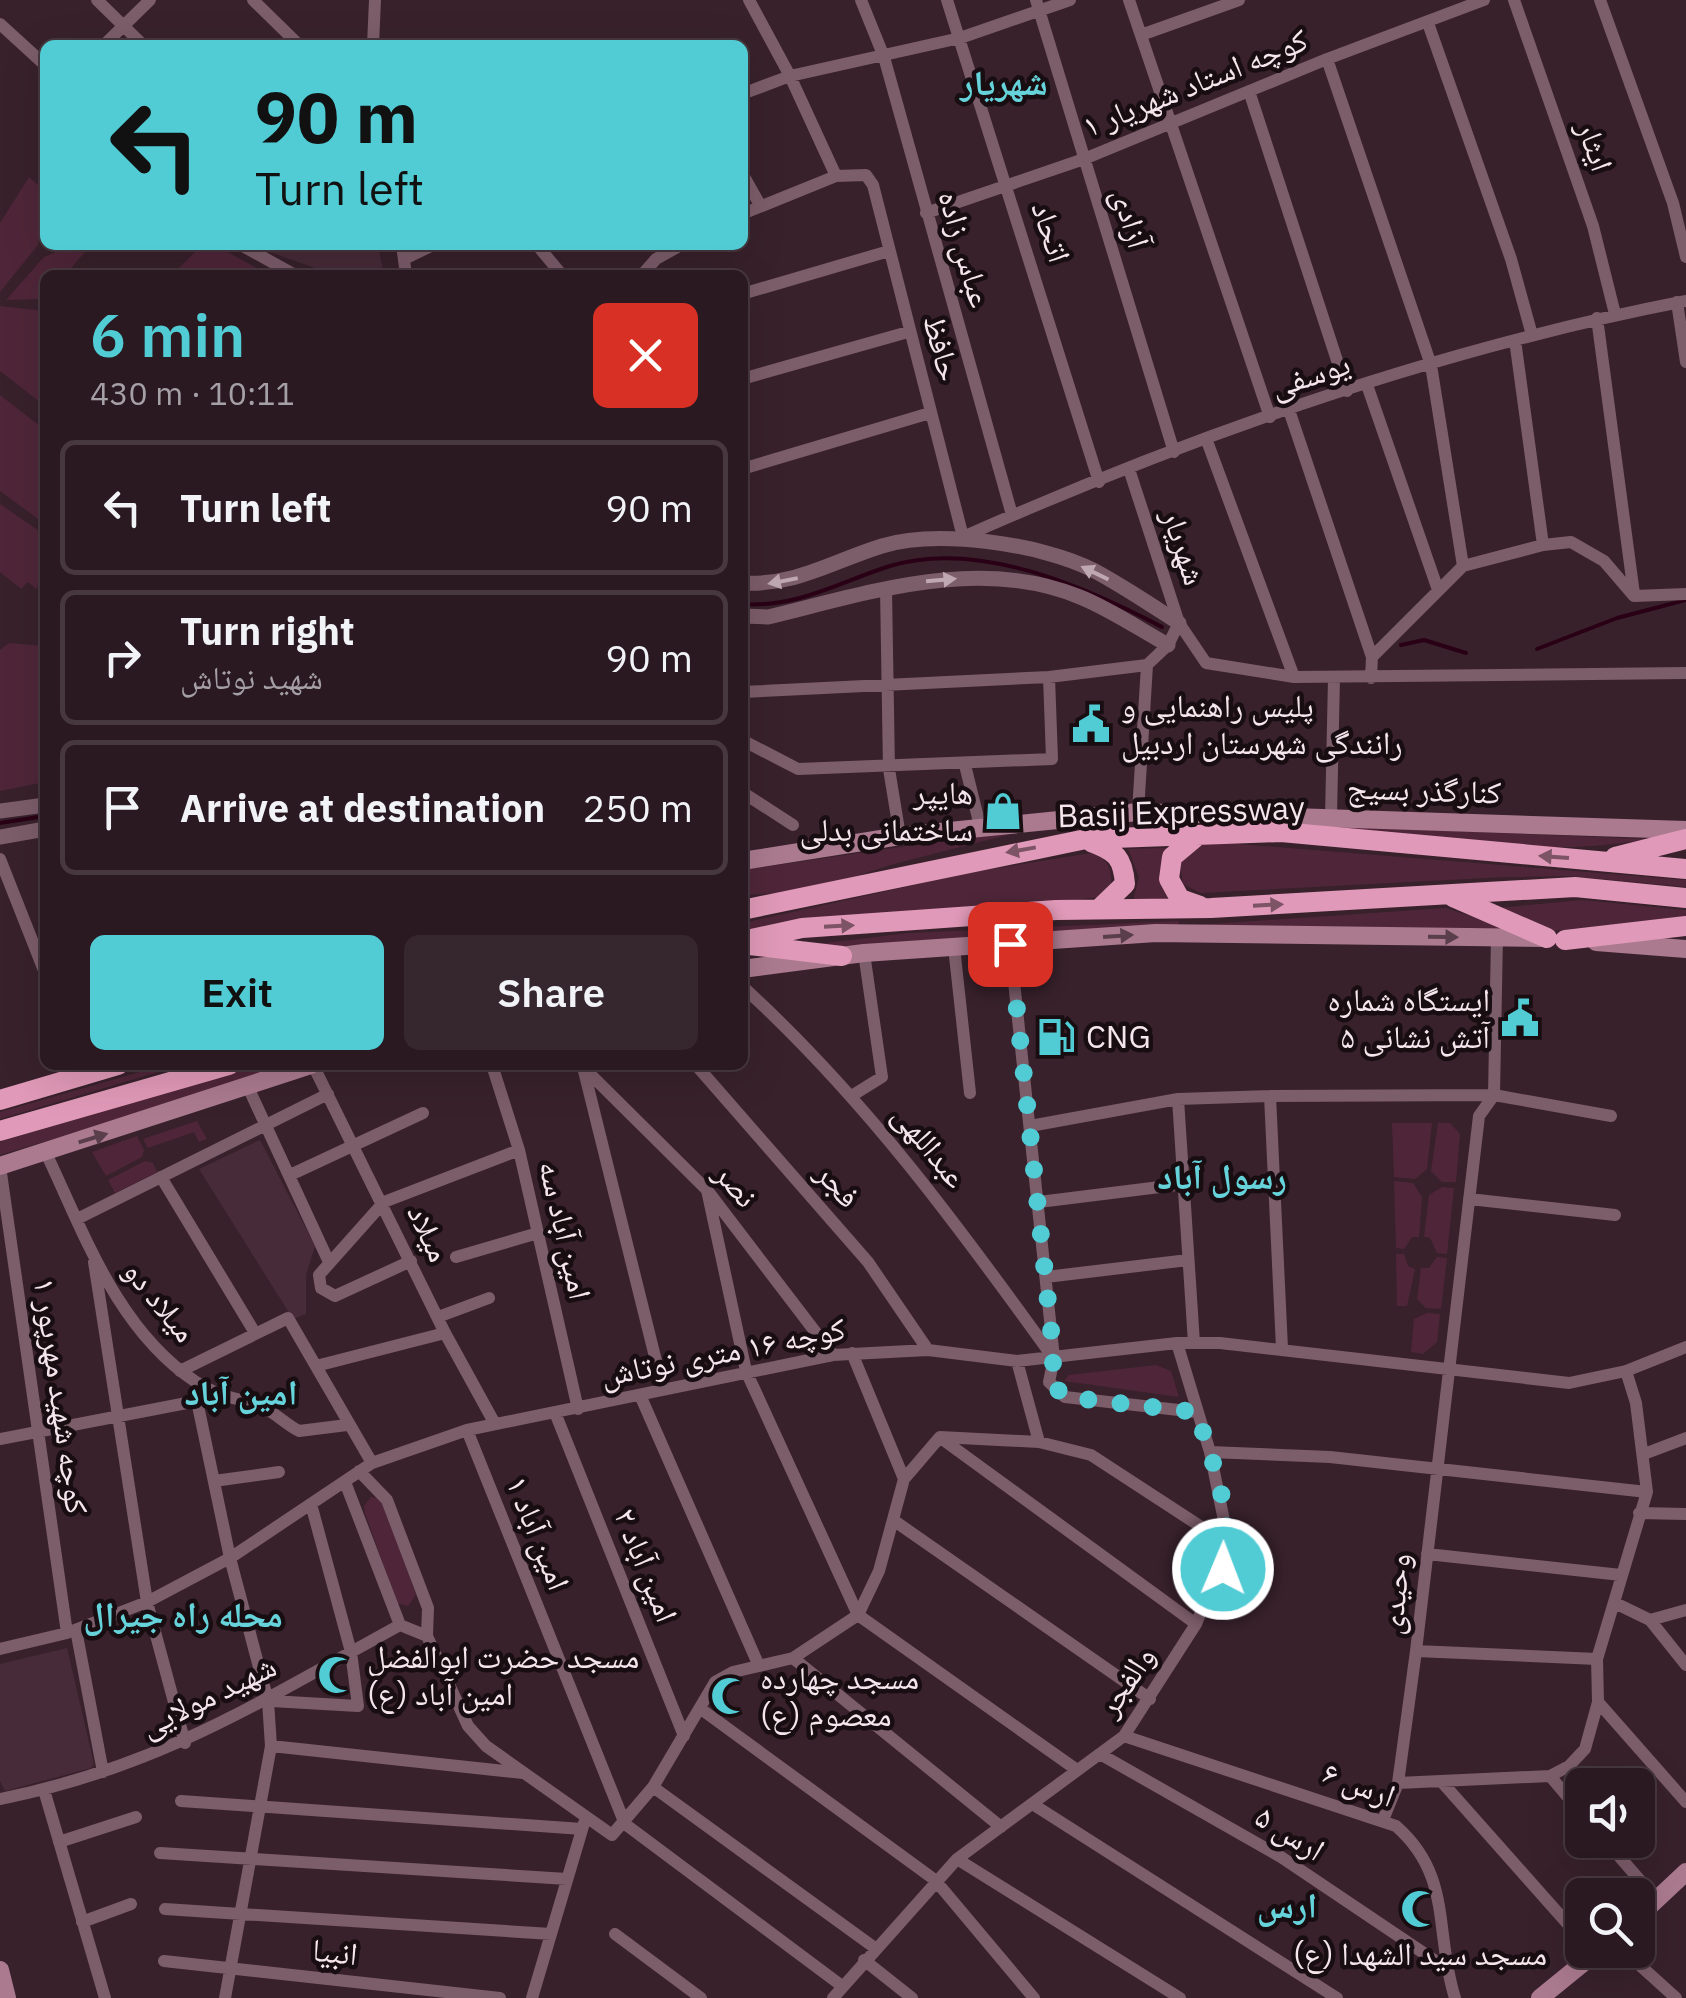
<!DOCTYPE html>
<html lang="en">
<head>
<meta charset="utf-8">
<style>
  body { margin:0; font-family:"IBM Plex Sans","Noto Naskh Arabic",sans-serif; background:#36262d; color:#f1f3f6; height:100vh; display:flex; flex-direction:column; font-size:38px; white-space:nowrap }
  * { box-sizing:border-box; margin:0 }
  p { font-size:32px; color:#a5a0a5 }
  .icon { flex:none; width:55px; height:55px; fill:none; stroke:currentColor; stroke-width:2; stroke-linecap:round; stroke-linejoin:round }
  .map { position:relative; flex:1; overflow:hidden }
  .panel { position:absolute; left:40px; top:270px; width:708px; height:800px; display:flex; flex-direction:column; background:#2a1920; border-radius:15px; box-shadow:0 10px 40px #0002,0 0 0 2px #46383e }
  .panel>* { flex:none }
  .top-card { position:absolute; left:40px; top:40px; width:708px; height:210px; border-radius:15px; box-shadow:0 10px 40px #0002,0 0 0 2px #46383e; background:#51ccd5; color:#111; overflow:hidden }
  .buttons { position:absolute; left:1565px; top:1768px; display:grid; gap:20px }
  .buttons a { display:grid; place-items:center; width:90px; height:90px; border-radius:15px; background:#2a1920; box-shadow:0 10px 40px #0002,0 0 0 2px #46383e; font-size:50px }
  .pin { position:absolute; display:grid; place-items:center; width:85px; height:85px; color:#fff; margin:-42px; border-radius:20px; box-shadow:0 5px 15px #0006 }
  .me { position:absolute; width:110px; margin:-55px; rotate:1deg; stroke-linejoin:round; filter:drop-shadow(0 0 8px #0008) }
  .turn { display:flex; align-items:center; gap:35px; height:210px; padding:0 50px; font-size:45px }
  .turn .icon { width:130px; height:130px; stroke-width:2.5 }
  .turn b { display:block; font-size:70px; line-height:85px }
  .round { display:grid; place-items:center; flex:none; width:105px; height:105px; border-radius:15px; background:#36262d }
  .headline { display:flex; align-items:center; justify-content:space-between; height:170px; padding:0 50px }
  h1 { font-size:60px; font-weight:600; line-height:75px; color:#51ccd5 }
  .primary-button { display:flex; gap:20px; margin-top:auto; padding:20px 50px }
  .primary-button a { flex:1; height:115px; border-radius:15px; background:#51ccd5; color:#111; font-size:40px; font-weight:600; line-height:115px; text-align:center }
  .primary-button a+a { background:#36262d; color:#f1f3f6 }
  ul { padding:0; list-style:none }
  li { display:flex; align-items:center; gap:30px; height:135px; margin:0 20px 15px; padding:0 30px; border:5px solid #46383e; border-radius:15px }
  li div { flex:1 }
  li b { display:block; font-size:38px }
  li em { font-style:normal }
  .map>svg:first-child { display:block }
  .built { fill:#482b38 }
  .green { fill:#4f2639 }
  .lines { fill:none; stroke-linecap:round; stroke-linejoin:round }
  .stream { stroke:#290015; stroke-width:4 }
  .minor { stroke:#7c5d6a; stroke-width:12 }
  .tertiary { stroke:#7c5d6a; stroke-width:15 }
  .secondary { stroke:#ab7a8f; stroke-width:18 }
  .trunk { stroke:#e099b8; stroke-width:20 }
  .oneway { fill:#bfa8b2 }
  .oneway2 { fill:#7c5465 }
  .oneway3 { fill:#5a3f4a }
  .route { stroke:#51ccd5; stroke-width:18; stroke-dasharray:0 32.4 }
  .labels { text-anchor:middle; stroke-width:9; stroke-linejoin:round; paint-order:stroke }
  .street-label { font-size:32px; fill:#f5e5ec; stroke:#180e12 }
  .poi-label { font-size:32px; fill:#f5e5ec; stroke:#180e12; text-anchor:start }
  .neighbourhood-label { font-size:35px; font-weight:bold; fill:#66d3db; stroke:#180e12 }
</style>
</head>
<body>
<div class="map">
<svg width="1686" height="1998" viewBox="0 0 1686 1998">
  <rect width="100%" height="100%" fill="#38212b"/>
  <path class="built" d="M267 245H378L384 275 332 274 264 250Z
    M260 1140 315 1246 306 1275V1314L293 1319 199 1169Z
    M67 1648 94 1764 91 1768 5 1791 0 1781V1664Z"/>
  <path class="green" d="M29 177 45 191 38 245 0 292V223Z
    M72 245H91L65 275H45V299L6 300 44 257Z
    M202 245H215L269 275H172Z
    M0 306 45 311V406L0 371Z
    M0 395 45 430V524L0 491Z
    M0 504 45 535V577L36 589 28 582 21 589 0 572Z
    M9 643 45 646V782L0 791V650Z
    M1227 822 1649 839C1521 862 1357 833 1227 822Z
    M1043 826 890 865 808 892 743 895V870Z
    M1214 842 1686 880V887L1569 876 1505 877 1201 893 1183 884 1180 863 1195 844Z
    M1166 848 1174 901H1133L1139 877 1128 849Z
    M1091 853C1108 859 1112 867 1111 886L1101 897 743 933V923L973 872Z
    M1582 900 1686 910V918L1550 931 1498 908Z
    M1446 908 1518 932 1196 925Z
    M1179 921 1178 928 841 949 802 946 908 933Z
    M164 1065H182L0 1119V1112Z
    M255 1065H298L0 1155V1142Z
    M197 1121 207 1139 199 1142 194 1132 148 1148 143 1139Z
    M1392 1123H1432L1427 1169 1415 1179 1394 1177Z
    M1438 1123H1450L1460 1134 1456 1182H1442L1431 1171Z
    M137 1136 144 1150 142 1157 106 1176 92 1152Z
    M145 1161 153 1163 157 1172 115 1193 108 1180Z
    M1394 1181 1413 1183 1422 1197 1419 1237H1412L1404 1249 1396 1248Z
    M1442 1187 1454 1188 1447 1254 1437 1253 1430 1238 1424 1237 1429 1195Z
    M1396 1254H1404L1408 1266 1415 1269 1407 1306H1397Z
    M1437 1257 1447 1258 1441 1309 1426 1308 1417 1299 1421 1268H1429Z
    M1427 1313 1440 1314 1437 1342 1423 1354 1411 1352 1414 1319Z
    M1156 1365 1171 1371 1179 1397 1064 1381 1069 1375Z
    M371 1497 382 1499 416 1595 408 1606 397 1603 365 1513 364 1506Z"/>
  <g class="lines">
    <path class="stream" d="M742 604C798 608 839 582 890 566 978 539 1086 587 1162 627
      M1401 645 1424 640 1466 653
      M1537 649 1617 618 1686 600
      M0 823 45 816"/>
    <path class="minor" d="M97 0 143 45
      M253 0 299 45
      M749 0 790 76 836 176
      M861 0 884 57 1012 515
      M947 0 1099 482
      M1036 0 1174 452
      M1129 0 1270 417
      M1514 0 1593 226 1615 314
      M1600 0 1673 203 1686 257
      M1428 23 1511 259 1532 335
      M0 24 45 65
      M1141 35 1239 0
      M104 45 150 0
      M373 45 375 0
      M1327 59 1431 365 1463 566
      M1249 91 1347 391
      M742 94 790 76 960 38 1070 0
      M742 173 760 205
      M926 213 1084 159 1327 59 1484 0
      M742 214 836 176 866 175 873 185 963 537C1193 435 1438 349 1686 301
      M241 245 295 275
      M402 245 406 275
      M537 245 562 275
      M404 259 433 245
      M642 275 656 259 681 245
      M742 294 889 251
      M1677 302 1686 362
      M1597 318 1634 594
      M1515 340 1543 545
      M742 379 908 332
      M1367 385 1438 590
      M1289 410 1372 657 1371 678
      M1207 441 1294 677
      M742 469 930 413
      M1129 469 1179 623 1206 663 1294 677 1686 673
      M886 589 889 769 900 836
      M1372 657 1463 566 1543 545 1571 542 1604 561 1634 596 1686 594
      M742 692 1049 677 1147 665
      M742 740 798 769 1052 759 1049 677
      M965 765 980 826
      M742 792 793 825
      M1138 812 1147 665 1168 645 1179 623
      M1331 817 1334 678
      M0 859 45 973
      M1010 944 1054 1358 1049 1382 1065 1397 1196 1412
      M954 947 970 1093
      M742 986C863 1096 957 1224 1052 1356
      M313 1065 445 1333 495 1424
      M492 1065 519 1150 578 1409
      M581 1065 707 1190 833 1355
      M696 1065 868 1262 928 1350
      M584 1071 663 1389
      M248 1087 328 1260
      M853 1095 882 1077 864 953
      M1270 1096 1282 1348
      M1178 1099 1194 1343
      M1030 1126 1178 1099 1270 1096 1494 1095 1611 1116
      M46 1153C84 1233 117 1330 196 1382 216 1396 238 1398 260 1406 275 1412 285 1424 299 1431L347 1425
      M0 1166 67 1633
      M290 1175 423 1113
      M161 1177 255 1333
      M707 1190 746 1371 858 1615 1077 1770
      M1469 1199 1615 1215
      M1039 1202 1184 1184
      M77 1219 328 1094
      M456 1257 538 1233
      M411 1261 335 1296 321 1288 319 1275 384 1202 519 1150
      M94 1262 147 1602 185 1743
      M1046 1277 1188 1260
      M438 1317 489 1298
      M852 1353 904 1479
      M1017 1361 1039 1442
      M316 1366 445 1333
      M180 1371 288 1318 372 1463
      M640 1395 759 1666
      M556 1415 684 1736
      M467 1430 625 1824 842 1986
      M0 1439 197 1401 230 1558 268 1701 271 1746 225 1998
      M942 1439 1196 1624
      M1210 1452 1330 1457 1647 1492
      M1644 1454 1686 1438
      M359 1471 387 1500 428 1608 427 1636 468 1726 486 1746 612 1835 653 1787 715 1682 733 1672 793 1658 858 1615 879 1571 904 1479 940 1437 1039 1442 1091 1455 1229 1545
      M214 1481 279 1472
      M345 1482 400 1625
      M1639 1513 1686 1514
      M896 1522 1150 1699
      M1427 1554 1621 1575
      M1615 1603 1650 1620
      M1650 1620 1686 1665
      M1650 1620 1686 1610
      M76 1630 103 1772
      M0 1649 67 1633 147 1602 230 1558 372 1463 467 1430 833 1355 928 1350 1017 1361 1177 1343H1220L1569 1383 1626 1371
      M1416 1651 1597 1659
      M793 1658 1001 1827
      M271 1701 358 1706 351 1652 311 1504
      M1598 1702 1686 1802
      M701 1709 935 1880 1034 1998
      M1124 1736 1396 1826C1453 1876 1434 1932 1455 1998
      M271 1746 523 1773
      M1100 1754 1281 1857 1446 1968
      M1550 1776 1582 1814
      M1441 1781 1582 1940
      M1398 1783 1550 1776 1569 1766 1585 1749 1598 1702 1597 1659 1647 1492 1636 1403 1626 1371 1686 1347
      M653 1787 875 1948
      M44 1790 105 1998
      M0 1799C160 1767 261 1701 400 1625L427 1636
      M181 1801 582 1829
      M1034 1805 1337 1998
      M1383 1820 1398 1783 1416 1651 1479 1116 1494 1095 1497 937
      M1605 1840 1657 1900
      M59 1842 136 1817
      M160 1853 567 1879
      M957 1859 1180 1998
      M165 1909 551 1934
      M82 1922 131 1904
      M615 1934 701 1998
      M1623 1950 1676 1998
      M864 1960 912 1998
      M164 1961 500 1998
      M532 1998 584 1823
      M833 1998 957 1859 1124 1736 1196 1624 1229 1545 1210 1452 1177 1343"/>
    <path class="tertiary" d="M742 583C796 586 833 561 882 546 938 529 1042 544 1093 570 1123 586 1151 605 1179 623
      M742 616 768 617C868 593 979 555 1080 597 1110 609 1139 629 1168 645
      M0 811 45 805
      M0 837 45 829"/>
    <path class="secondary" d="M742 861 900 836 1138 812 1686 830
      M1596 942 1686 949
      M742 969 864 953 1156 933 1545 938
      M0 1166 311 1065
      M1638 1917 1686 1872
      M0 1970 7 1998
      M1540 1998 1599 1950"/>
    <path class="trunk" d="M1197 836 1172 857 1169 879 1180 899 1200 906
      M1091 842C1116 851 1123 858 1125 884L1099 909
      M1615 857 1686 839
      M1453 897 1547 938
      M742 910 1086 839 1281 832 1686 869
      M1565 940 1686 926
      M742 941 802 928 1056 910 1211 908 1575 887 1686 898
      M749 945 842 956
      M0 1100 118 1065
      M0 1131 229 1065"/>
  </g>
  <defs><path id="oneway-solid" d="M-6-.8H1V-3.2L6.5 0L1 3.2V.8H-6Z" transform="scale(2.5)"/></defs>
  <g class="oneway">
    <use href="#oneway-solid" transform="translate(1095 573) rotate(-154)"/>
    <use href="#oneway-solid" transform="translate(941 580) rotate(-5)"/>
    <use href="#oneway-solid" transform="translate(783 581) rotate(169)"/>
  </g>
  <g class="oneway2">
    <use href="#oneway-solid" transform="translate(1021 850) rotate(170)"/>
    <use href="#oneway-solid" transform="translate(1554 857) rotate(-176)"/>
    <use href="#oneway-solid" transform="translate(1268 905) rotate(-3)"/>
    <use href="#oneway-solid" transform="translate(839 926) rotate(-3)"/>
  </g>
  <g class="oneway3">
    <use href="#oneway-solid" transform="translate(1118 936) rotate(-4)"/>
    <use href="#oneway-solid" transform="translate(1443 937) rotate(1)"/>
    <use href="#oneway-solid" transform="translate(93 1138) rotate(-17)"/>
  </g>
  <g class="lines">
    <path class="route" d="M1010 944 1054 1358 1049 1382 1066 1397 1196 1412C1212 1458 1236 1521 1223 1569"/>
  </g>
  <defs>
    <g id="civic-bare" transform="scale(3)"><path d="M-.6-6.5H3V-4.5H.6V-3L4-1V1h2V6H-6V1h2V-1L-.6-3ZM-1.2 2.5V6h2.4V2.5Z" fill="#51ccd5" stroke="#180e12" stroke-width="2.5" paint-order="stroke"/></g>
    <g id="shop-bare" transform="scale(3)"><path d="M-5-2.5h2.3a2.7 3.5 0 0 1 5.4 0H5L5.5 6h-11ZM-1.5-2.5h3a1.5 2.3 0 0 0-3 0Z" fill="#51ccd5" stroke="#180e12" stroke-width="2.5" paint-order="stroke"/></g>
    <g id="fuel-bare" transform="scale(3)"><path d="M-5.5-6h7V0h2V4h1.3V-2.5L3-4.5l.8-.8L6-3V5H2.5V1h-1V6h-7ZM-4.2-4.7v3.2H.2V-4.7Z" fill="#51ccd5" stroke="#180e12" stroke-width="2.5" paint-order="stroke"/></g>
    <g id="mosque-bare" transform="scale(3)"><path d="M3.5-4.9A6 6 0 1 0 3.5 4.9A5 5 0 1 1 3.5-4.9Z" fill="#51ccd5" stroke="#180e12" stroke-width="2.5" paint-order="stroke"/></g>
  </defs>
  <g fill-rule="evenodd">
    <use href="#civic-bare" x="1091" y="724"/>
    <use href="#shop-bare" x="1003" y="811"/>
    <use href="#civic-bare" x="1520" y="1018"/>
    <use href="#fuel-bare" x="1056" y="1037"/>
    <use href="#mosque-bare" x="337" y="1675"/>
    <use href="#mosque-bare" x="730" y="1696"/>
    <use href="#mosque-bare" x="1420" y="1909"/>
  </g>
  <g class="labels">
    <g class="street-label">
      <text transform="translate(1195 83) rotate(-22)" y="11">کوچه استاد شهریار ۱</text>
      <text transform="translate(1595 146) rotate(71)" y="11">ایثار</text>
      <text transform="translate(1131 218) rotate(73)" y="11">آزادی</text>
      <text transform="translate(1051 232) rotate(72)" y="11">اتحاد</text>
      <text transform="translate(965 249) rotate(74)" y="11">عباس زاده</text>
      <text transform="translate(942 348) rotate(75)" y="11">حافظ</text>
      <text transform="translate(1310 375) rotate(-18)" y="11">یوسفی</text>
      <text transform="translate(1184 547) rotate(72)" y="11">شهریار</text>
      <text transform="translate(1424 790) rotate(2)" y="11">کنارگذر بسیج</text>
      <text transform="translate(1181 812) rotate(-2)" y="11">Basij Expressway</text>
      <text transform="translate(930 1146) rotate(51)" y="11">عبداللهی</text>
      <text transform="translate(736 1185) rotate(49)" y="11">نصر</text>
      <text transform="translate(838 1185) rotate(49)" y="11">فجر</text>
      <text transform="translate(565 1230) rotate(77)" y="11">امین آباد سه</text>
      <text transform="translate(429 1233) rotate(65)" y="11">میلاد</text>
      <text transform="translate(160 1301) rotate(51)" y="11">میلاد دو</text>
      <text transform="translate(723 1352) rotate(-11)" y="11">کوچه ۱۶ متری نوتاش</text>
      <text transform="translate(61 1396) rotate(82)" y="11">کوچه شهید مهرپور ۱</text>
      <text transform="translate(538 1533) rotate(68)" y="11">۱ امین آباد</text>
      <text transform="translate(646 1565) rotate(68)" y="11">۲ امین آباد</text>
      <text transform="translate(1395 1594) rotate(-84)" y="11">وحیدی</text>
      <text transform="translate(1126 1681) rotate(-56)" y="11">والفجر</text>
      <text transform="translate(208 1696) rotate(-26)" y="11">شهید مولایی</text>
      <text transform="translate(1359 1784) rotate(21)" y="11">ارس ۶</text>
      <text transform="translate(1290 1833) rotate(32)" y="11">ارس ۵</text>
      <text transform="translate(335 1952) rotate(6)" y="11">انبیا</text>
    </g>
    <g class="poi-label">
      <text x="1121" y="717">پلیس راهنمایی و<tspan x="1121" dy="37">رانندگی شهرستان اردبیل</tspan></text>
      <text x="973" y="804" text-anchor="end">هایپر<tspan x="973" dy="37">ساختمانی بدلی</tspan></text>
      <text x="1490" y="1011" text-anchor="end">ایستگاه شماره<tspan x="1490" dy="37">۵ آتش نشانی</tspan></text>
      <text x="1086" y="1048">CNG</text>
      <text x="367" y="1668">مسجد حضرت ابوالفضل<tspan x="367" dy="37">(ع) امین آباد</tspan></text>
      <text x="760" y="1689">مسجد چهارده<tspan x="760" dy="37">معصوم (ع)</tspan></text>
      <text x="1420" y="1965" text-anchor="middle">مسجد سید الشهدا (ع)</text>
    </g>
    <g class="neighbourhood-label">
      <text x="1004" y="95">شهریار</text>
      <text x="1222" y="1189">رسول آباد</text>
      <text x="241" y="1405">امین آباد</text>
      <text x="183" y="1627">محله راه جیرال</text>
      <text x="1287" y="1918">ارس</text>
    </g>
  </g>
</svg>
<div class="buttons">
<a><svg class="icon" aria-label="sound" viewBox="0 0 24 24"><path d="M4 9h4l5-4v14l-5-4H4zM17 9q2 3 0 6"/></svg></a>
<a><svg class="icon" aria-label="search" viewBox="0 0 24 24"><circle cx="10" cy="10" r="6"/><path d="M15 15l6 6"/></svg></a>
</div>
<div class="pin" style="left:1010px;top:944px;background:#d93025"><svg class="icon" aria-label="arrive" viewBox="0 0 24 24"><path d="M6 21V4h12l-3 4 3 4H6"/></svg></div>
<svg class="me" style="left:1223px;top:1569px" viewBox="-20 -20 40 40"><circle r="17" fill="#51ccd5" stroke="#fff" stroke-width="3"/><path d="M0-11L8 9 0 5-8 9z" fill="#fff"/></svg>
<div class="top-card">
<div class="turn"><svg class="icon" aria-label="left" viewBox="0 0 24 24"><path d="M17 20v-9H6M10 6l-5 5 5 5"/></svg><div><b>90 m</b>Turn left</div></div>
</div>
<section class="panel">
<div class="headline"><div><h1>6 min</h1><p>430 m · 10:11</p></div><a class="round" style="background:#d93025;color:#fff"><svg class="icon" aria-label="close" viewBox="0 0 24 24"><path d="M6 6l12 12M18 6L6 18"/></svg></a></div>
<ul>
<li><svg class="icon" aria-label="left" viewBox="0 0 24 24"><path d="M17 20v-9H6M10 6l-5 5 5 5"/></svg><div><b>Turn left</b></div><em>90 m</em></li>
<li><svg class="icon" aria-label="right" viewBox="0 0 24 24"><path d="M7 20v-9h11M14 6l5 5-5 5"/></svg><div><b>Turn right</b><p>شهید نوتاش</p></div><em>90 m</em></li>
<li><svg class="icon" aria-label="arrive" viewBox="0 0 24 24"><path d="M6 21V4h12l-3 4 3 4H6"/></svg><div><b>Arrive at destination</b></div><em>250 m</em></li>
</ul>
<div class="primary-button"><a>Exit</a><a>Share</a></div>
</section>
</div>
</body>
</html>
